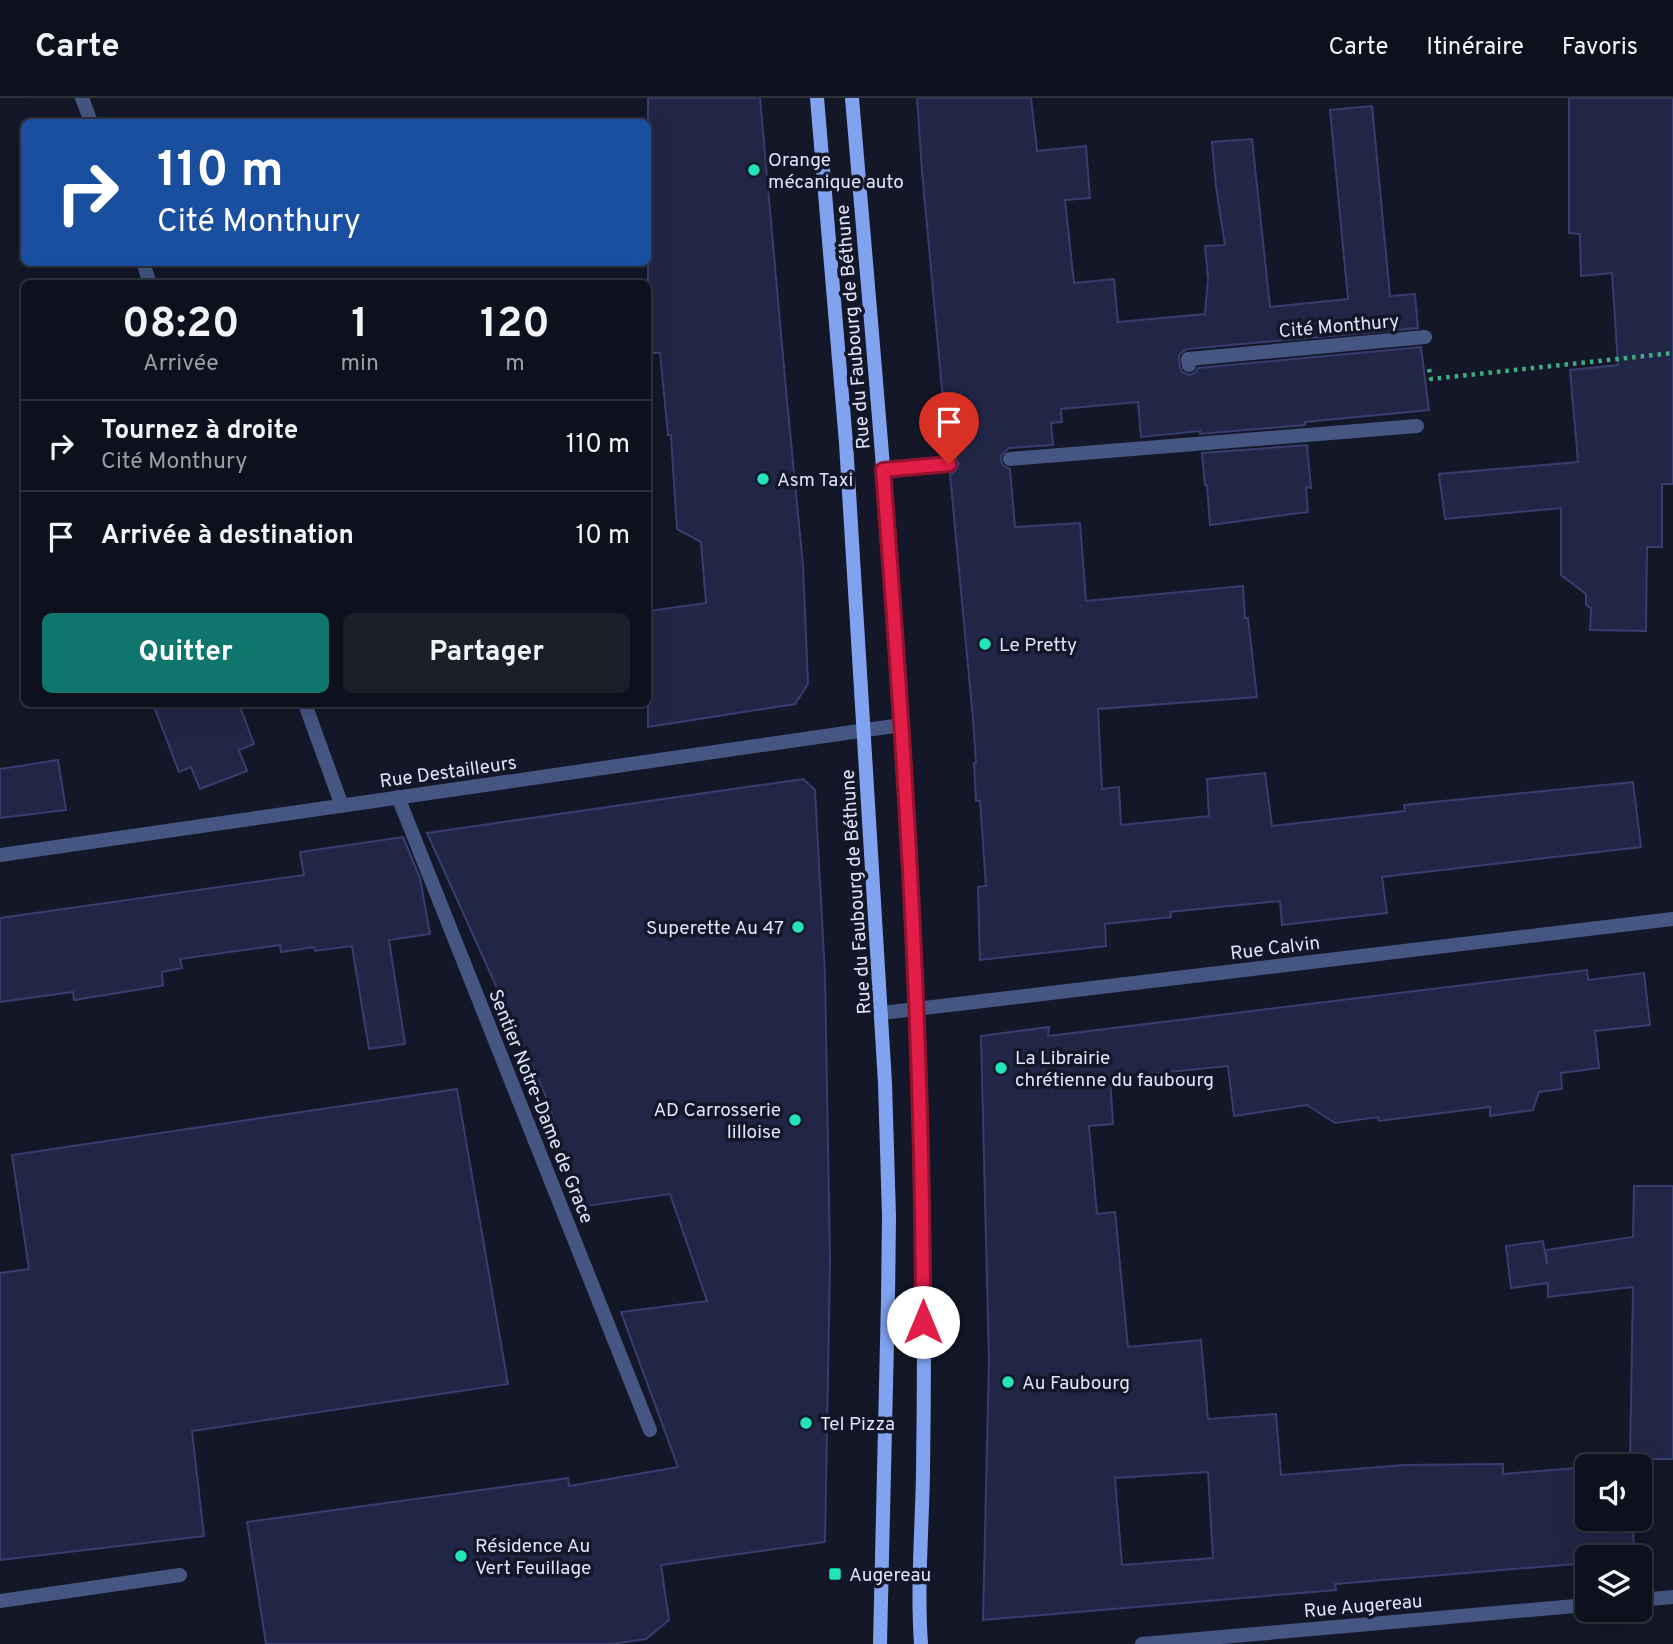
<!DOCTYPE html>
<html lang="fr">
<head>
<meta charset="utf-8">
<style>
  body { margin:0; font-family:Overpass,sans-serif; background:#1c1f2a; color:#f1f3f6; height:100vh; display:flex; flex-direction:column; font-size:26px; white-space:nowrap }
  * { box-sizing:border-box; margin:0 }
  p { font-size:23px; color:#9b9da4 }
  .icon { flex:none; width:38px; height:38px; fill:none; stroke:currentColor; stroke-width:2; stroke-linecap:round; stroke-linejoin:round }
  .map { position:relative; flex:1; overflow:hidden }
  .details { position:absolute; left:21px; top:182px; width:630px; height:427px; display:flex; flex-direction:column; background:#0e111d; border-radius:10px; box-shadow:0 7px 28px #0002,0 0 0 2px #2e313b }
  .details>* { flex:none }
  .banner { position:absolute; left:21px; top:21px; width:630px; height:147px; border-radius:10px; box-shadow:0 7px 28px #0002,0 0 0 2px #2e313b; background:#1a4fa0; color:#fff; overflow:hidden }
  .tools { position:absolute; left:1575px; top:1356px; display:grid; gap:14px }
  .tools a { display:grid; place-items:center; width:77px; height:77px; border-radius:10px; background:#0e111d; box-shadow:0 7px 28px #0002,0 0 0 2px #2e313b; font-size:35px }
  .pin { position:absolute; display:grid; place-items:center; width:60px; height:60px; color:#fff; margin:-72px -30px; border-radius:50% 50% 50% 0; rotate:-45deg; box-shadow:0 0 7px #0007 }
  .pin .icon { rotate:45deg }
  .me { position:absolute; width:77px; margin:-38px; rotate:0deg; stroke-linejoin:round; filter:drop-shadow(0 0 5px #0008) }
  .turn { display:flex; align-items:center; gap:24px; height:147px; padding:0 21px; font-size:32px }
  .turn .icon { width:91px; height:91px; stroke-width:2.5 }
  .turn b { display:block; font-size:49px; line-height:60px }
  .eta { display:flex; justify-content:space-evenly; align-items:center; height:119px; text-align:center }
  .eta b { font-size:42px; font-weight:700; line-height:49px }
  .action { display:flex; gap:14px; margin-top:auto; padding:14px 21px }
  .action a { flex:1; height:80px; border-radius:10px; background:#0f766e; color:#fff; font-size:28px; font-weight:700; line-height:80px; text-align:center }
  .action a+a { background:#1c1f2a; color:#f1f3f6 }
  ul { padding:0; list-style:none }
  li { display:flex; align-items:center; gap:21px; height:91px; padding:0 21px; border-top:2px solid #2e313b }
  li div { flex:1 }
  li b { display:block; font-size:26px }
  li em { font-style:normal }
  header { display:flex; align-items:center; gap:42px; box-sizing:border-box; height:98px; padding:0 35px; background:#0e111d; border-bottom:2px solid #2e313b }
  header strong { font-size:33px }
  nav { display:flex; gap:38px; margin-inline-start:auto; font-size:24px }
  .map>svg:first-child { display:block }
  .building { fill:#222646; stroke:#373e6f; stroke-width:2; fill-rule:evenodd }
  .lines { fill:none; stroke-linecap:round; stroke-linejoin:round }
  .path { stroke:#40ad83; stroke-width:4.5; stroke-dasharray:3.5 5; stroke-linecap:butt }
  .service { stroke:#445681; stroke-width:14 }
  .minor { stroke:#445681; stroke-width:14 }
  .secondary { stroke:#80a2ef; stroke-width:14 }
  .route-casing { stroke:#92132f; stroke-width:18 }
  .route { stroke:#e11d48; stroke-width:12 }
  .poi-dot { fill:#21e4b8; stroke:#131727; stroke-width:2.5 }
  .labels { text-anchor:middle; stroke-width:7; stroke-linejoin:round; paint-order:stroke }
  .poi-label { font-size:19px; fill:#dee4fb; stroke:#131727; text-anchor:start }
  .street-label { font-size:19px; fill:#dee4fb; stroke:#131727 }
</style>
</head>
<body>
<header>
<strong>Carte</strong>
<nav><a>Carte</a><a>Itinéraire</a><a>Favoris</a></nav>
</header>
<div class="map">
<svg width="1673" height="1546" viewBox="0 0 1673 1546">
  <rect width="100%" height="100%" fill="#131727"/>
  <path class="building" d="M648 0H760L786 292 803 468 808 586 795 606 648 629V513L706 505 701 444 677 431 671 337H668L660 255H648Z
    M917 0H1031L1037 53 1086 48 1090 100 1065 102 1074 185 1114 181 1118 224 1205 216 1208 181 1205 148 1225 147 1216 89 1212 44 1252 41 1270 209 1348 201 1330 12 1372 8 1390 198 1415 196 1418 230 1187 251 1179 257 1180 269 1182 274 1190 277 1196 274 1198 270 1421 249 1429 312 1305 324V327L1200 336V333L1141 339 1138 304 1061 311 1062 324 1051 325 1053 347 1009 350 1001 358V362L1003 367 1010 371 1015 429 1080 425 1086 503 1243 488 1245 520H1248L1257 599 1098 611 1102 691 1119 689 1121 727 1209 718 1207 681 1265 675 1272 728 1405 713 1404 707 1633 684 1641 749 1382 779 1387 815 1282 827 1280 803 1170 814 1171 819 1105 826 1106 848 980 862 978 789 986 788 980 703H976L974 665H976L973 621 950 376 955 373 959 366 956 360 948 356 922 73Z
    M1569 0H1673V386H1662V449H1647L1646 533 1590 532 1591 510 1586 507V496L1561 477V410L1445 421 1439 376 1578 364 1570 272 1618 267 1612 175 1581 178 1580 136 1569 135Z
    M1307 347 1311 390 1306 389 1308 414 1210 427 1207 387H1205L1202 355Z
    M153 606H239L254 646 239 652 247 673 200 691 191 669 179 674Z
    M58 662 66 712 0 720V671Z
    M803 681 815 692 825 877 830 1161 825 1444 661 1467 669 1522 646 1541 612 1546H266L247 1424 568 1380 569 1388 678 1369 621 1214 707 1203 670 1096 579 1109 548 1003 427 735Z
    M403 739 420 780 430 836 389 842 405 946 369 951 352 848 315 853 314 849 281 854 280 847 180 861 182 870 162 874 163 887 160 888 74 902 73 894 0 904V820L304 777 300 754Z
    M1587 872 1588 882 1644 875 1650 927 1595 933 1599 970 1561 975 1562 991 1539 994 1533 1012 1490 1018V1009L1379 1023 1378 1019 1335 1025 1307 1007 1234 1018 1228 968 1110 980 1113 1026 1089 1028 1097 1116 1115 1114 1128 1249 1201 1242 1208 1321 1276 1316 1281 1377 1404 1367 1503 1366V1376L1587 1369V1421H1633L1634 1460H1587V1465L1335 1486 1336 1492 983 1522 989 1262 981 938 1049 929 1048 938ZM1208 1374 1213 1460 1122 1467 1115 1380Z
    M457 991 508 1286 192 1333 204 1438 0 1462V1175L29 1171 12 1057Z
    M1634 1088H1673V1361H1630L1633 1189 1548 1199V1185L1511 1190 1506 1148 1543 1143 1547 1166 1546 1152 1633 1139Z"/>
  <g class="lines">
    <path class="path" d="M1429 271 1431 281 1673 255"/>
    <path class="service" d="M1189 267 1188 261 1425 239
      M1010 361 1417 328
      M883 372 949 366
      M398 699 650 1332"/>
    <path class="minor" d="M82 0 91 24
      M143 164 150 186
      M305 606 342 708
      M0 757 901 627
      M882 915 1673 821
      M1640 1502 1673 1499
      M0 1503 180 1477
      M1142 1546 1587 1507"/>
    <path class="secondary" d="M817 0 846 345 885 985 889 1118 888 1201 880 1546
      M852 0C879 320 909 641 919 963 924 1100 925 1238 923 1375 922 1432 917 1489 921 1546"/>
  </g>
  <g class="lines">
    <g class="route-casing">
      <path id="route" d="M923 1224C923 939 905 656 883 372L949 366"/>
    </g>
    <use href="#route" class="route"/>
  </g>
  <g class="poi-dot">
    <circle cx="754" cy="72" r="7"/>
    <circle cx="763" cy="381" r="7"/>
    <circle cx="985" cy="546" r="7"/>
    <circle cx="798" cy="829" r="7"/>
    <circle cx="1001" cy="970" r="7"/>
    <circle cx="795" cy="1022" r="7"/>
    <circle cx="1008" cy="1284" r="7"/>
    <circle cx="806" cy="1325" r="7"/>
    <circle cx="461" cy="1458" r="7"/>
    <rect x="828" y="1469" width="14" height="14" rx="3.5"/>
  </g>
  <g class="labels">
    <g class="poi-label">
      <text x="768" y="68">Orange<tspan x="768" dy="22">mécanique auto</tspan></text>
      <text x="777" y="388">Asm Taxi</text>
      <text x="999" y="553">Le Pretty</text>
      <text x="784" y="836" text-anchor="end">Superette Au 47</text>
      <text x="1015" y="966">La Librairie<tspan x="1015" dy="22">chrétienne du faubourg</tspan></text>
      <text x="781" y="1018" text-anchor="end">AD Carrosserie<tspan x="781" dy="22">lilloise</tspan></text>
      <text x="1022" y="1291">Au Faubourg</text>
      <text x="820" y="1332">Tel Pizza</text>
      <text x="475" y="1454">Résidence Au<tspan x="475" dy="22">Vert Feuillage</tspan></text>
      <text x="849" y="1483">Augereau</text>
    </g>
    <g class="street-label">
      <text transform="translate(1339 227) rotate(-5)" y="7">Cité Monthury</text>
      <text transform="translate(852 229) rotate(-95)" y="7">Rue du Faubourg de Béthune</text>
      <text transform="translate(448 673) rotate(-8)" y="7">Rue Destailleurs</text>
      <text transform="translate(855 794) rotate(-94)" y="7">Rue du Faubourg de Béthune</text>
      <text transform="translate(1275 849) rotate(-7)" y="7">Rue Calvin</text>
      <text transform="translate(542 1008) rotate(68)" y="7">Sentier Notre-Dame de Grace</text>
      <text transform="translate(1363 1507) rotate(-5)" y="7">Rue Augereau</text>
    </g>
  </g>
</svg>
<div class="tools">
<a><svg class="icon" aria-label="sound" viewBox="0 0 24 24"><path d="M4 9h4l5-4v14l-5-4H4zM17 9q2 3 0 6"/></svg></a>
<a><svg class="icon" aria-label="layers" viewBox="0 0 24 24"><path d="M12 4l9 5-9 5-9-5zM3 14l9 5 9-5"/></svg></a>
</div>
<div class="pin" style="left:949px;top:366px;background:#d93025"><svg class="icon" aria-label="arrive" viewBox="0 0 24 24"><path d="M6 21V4h12l-3 4 3 4H6"/></svg></div>
<svg class="me" style="left:923px;top:1224px" viewBox="-20 -20 40 40"><circle r="19" fill="#fff"/><path d="M0-13L10 11 0 6-10 11z" fill="#e11d48"/></svg>
<div class="banner">
<div class="turn"><svg class="icon" aria-label="right" viewBox="0 0 24 24"><path d="M7 20v-9h11M14 6l5 5-5 5"/></svg><div><b>110 m</b>Cité Monthury</div></div>
</div>
<section class="details">
<div class="eta">
<div><b>08:20</b><p>Arrivée</p></div>
<div><b>1</b><p>min</p></div>
<div><b>120</b><p>m</p></div>
</div>
<ul>
<li><svg class="icon" aria-label="right" viewBox="0 0 24 24"><path d="M7 20v-9h11M14 6l5 5-5 5"/></svg><div><b>Tournez à droite</b><p>Cité Monthury</p></div><em>110 m</em></li>
<li><svg class="icon" aria-label="arrive" viewBox="0 0 24 24"><path d="M6 21V4h12l-3 4 3 4H6"/></svg><div><b>Arrivée à destination</b></div><em>10 m</em></li>
</ul>
<div class="action"><a>Quitter</a><a>Partager</a></div>
</section>
</div>
</body>
</html>
